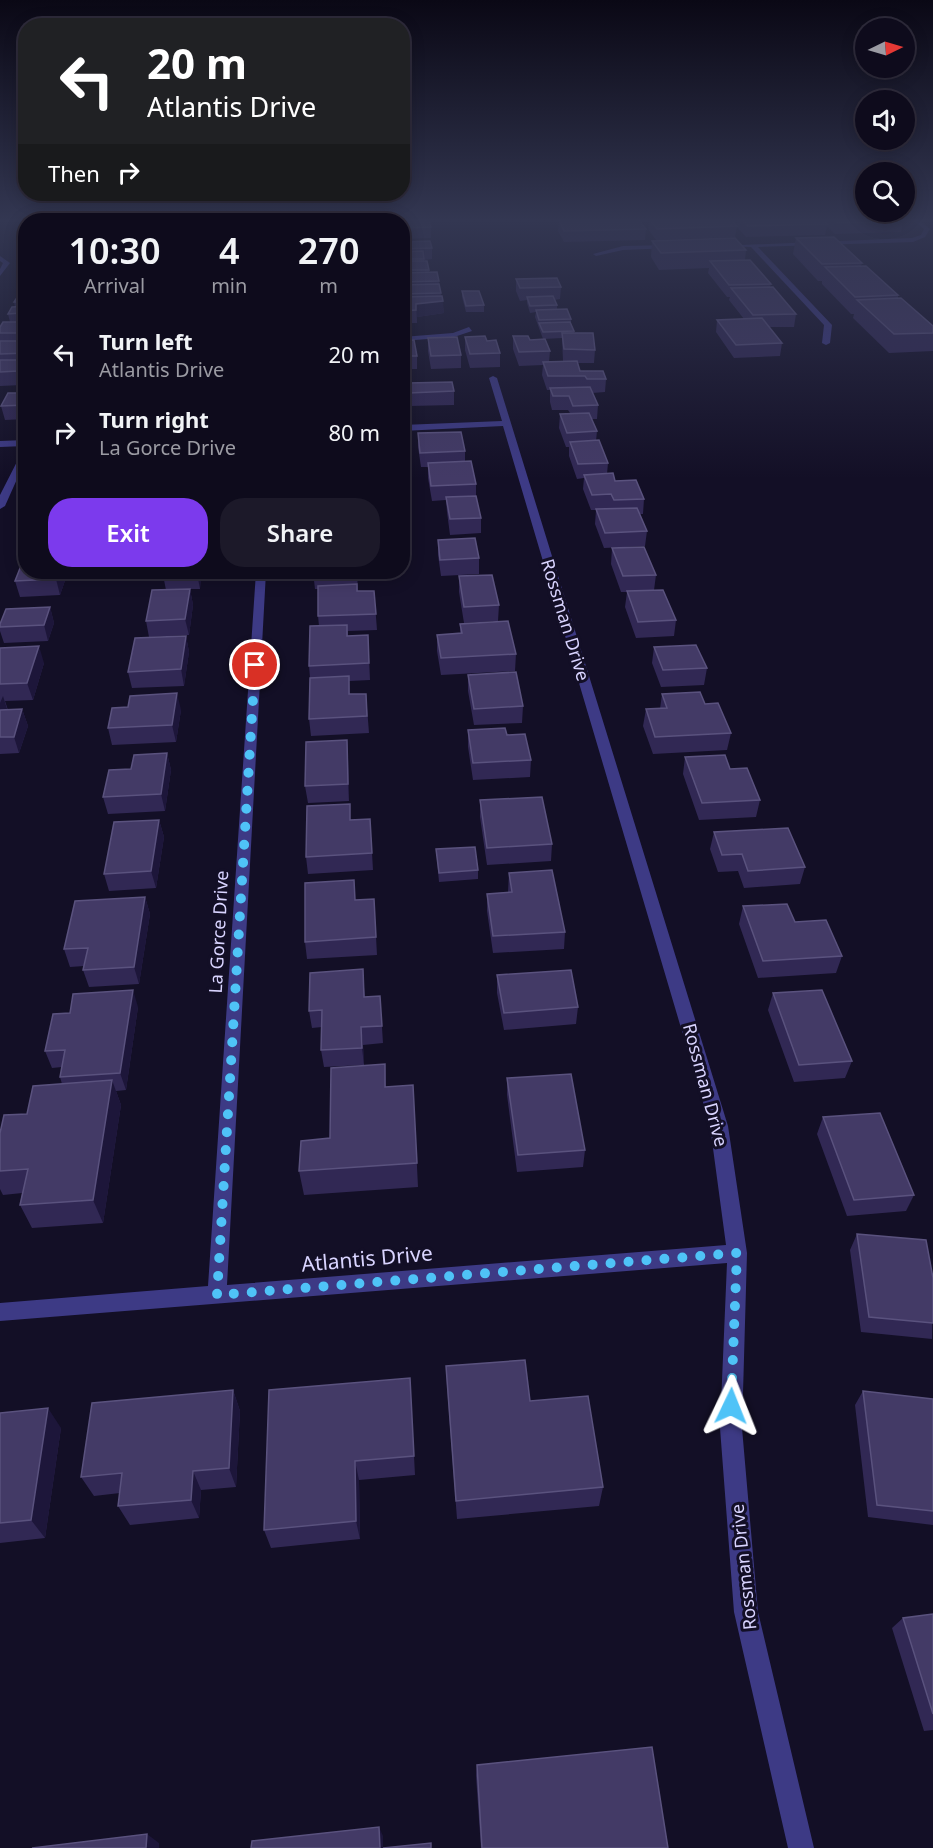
<!DOCTYPE html>
<html lang="en">
<head>
<meta charset="utf-8">
<style>
  body { margin:0; font-family:"Noto Sans",sans-serif; background:#1c1929; color:#f1f3f6; height:100vh; display:flex; flex-direction:column; font-size:22px; white-space:nowrap }
  * { box-sizing:border-box; margin:0 }
  p { font-size:20px; color:#9b9ba3 }
  .icon { flex:none; width:33px; height:33px; fill:none; stroke:currentColor; stroke-width:2; stroke-linecap:round; stroke-linejoin:round }
  .map { position:relative; flex:1; overflow:hidden }
  .details { position:absolute; left:18px; top:213px; width:392px; height:366px; display:flex; flex-direction:column; background:#0e0b1c; border-radius:24px; box-shadow:0 3px 15px #0003,0 0 0 2px #2e2b3b }
  .details>* { flex:none }
  .top-card { position:absolute; left:18px; top:18px; width:392px; height:183px; border-radius:24px; box-shadow:0 3px 15px #0003,0 0 0 2px #2e2b3b; background:#202124; color:#fff; overflow:hidden }
  .needle { width:39px; rotate:85deg }
  .buttons { position:absolute; left:855px; top:18px; display:grid; gap:12px }
  .buttons a { display:grid; place-items:center; width:60px; height:60px; border-radius:50%; background:#0e0b1c; box-shadow:0 3px 15px #0003,0 0 0 2px #2e2b3b; font-size:30px }
  .pin { position:absolute; display:grid; place-items:center; width:51px; height:51px; color:#fff; margin:-26px; border:3px solid #fff; border-radius:50%; box-shadow:0 2px 6px #0007 }
  .me { position:absolute; width:66px; margin:-33px; rotate:2deg; stroke-linejoin:round; filter:drop-shadow(0 0 4px #0008) }
  .turn { display:flex; align-items:center; gap:21px; height:126px; padding:0 30px; font-size:27px }
  .turn .icon { width:78px; height:78px; stroke-width:2.5 }
  .turn b { display:block; font-size:42px; line-height:51px }
  .then { display:flex; align-items:center; height:57px; padding:0 30px; background:#0003; gap:12px; font-size:22px }
  .eta { display:flex; justify-content:space-evenly; align-items:center; height:102px; text-align:center }
  .eta b { font-size:36px; font-weight:600; line-height:42px }
  .button { display:flex; gap:12px; margin-top:auto; padding:12px 30px }
  .button a { flex:1; height:69px; border-radius:24px; background:#7c3aed; color:#fff; font-size:24px; font-weight:600; line-height:69px; text-align:center }
  .button a+a { background:#1c1929; color:#f1f3f6 }
  ul { padding:0; list-style:none }
  li { display:flex; align-items:center; gap:18px; height:78px; padding:0 30px }
  li div { flex:1 }
  li b { display:block; font-size:22px }
  li em { font-style:normal }
  .map>svg:first-child { display:block }
  .lines { fill:none; stroke-linecap:round; stroke-linejoin:round }
  .minor { fill:#3d3a85; fill-rule:evenodd }
  .wall { fill:#312854 }
  .shaded-wall { fill:#1d163a }
  .building { fill:#433a66; stroke:#5a527e; stroke-width:1.5 }
  .route { stroke:#4fc3f7; stroke-width:10; stroke-dasharray:0 18 }
  .labels { text-anchor:middle; stroke-width:6; stroke-linejoin:round; paint-order:stroke }
  .street-label { font-size:18px; fill:#d9d4ff; stroke:#130f26 }
  .near-street-label { font-size:21px; fill:#d9d4ff; stroke:#130f26 }
</style>
</head>
<body>
<div class="map">
<svg width="933" height="1848" viewBox="0 0 933 1848">
  <rect width="100%" height="100%" fill="#130f26"/>
  <g class="lines">
    <path class="minor" d="M913 220H919L930 229 925 237 913 242 758 247 832 325 830 343 826 345 822 343 824 325 751 247 718 246 912 238 921 235 924 229Z
      M670 245 672 248 623 250 596 256 593 254 623 246Z
      M0 256 10 263 0 276V269L3 263 0 261Z
      M469 327 472 331 454 337 402 341V337L453 333Z
      M493 376 497 378 728 1126 747 1253 742 1428 758 1612 814 1848H788L734 1612 720 1428 727 1263 0 1321V1303L208 1286 256 572H266L227 1285 726 1245 710 1126 503 426 402 431V425L502 421 489 378Z
      M26 440V459L5 506 0 509V495L25 446 0 447V441Z"/>
  </g>
  <path class="wall" d="M559 220 646 229 645 240 564 242 558 231Z
    M649 220H731L737 226 738 220H823L825 221V220H902L903 221 901 232 835 234 827 226 825 235 746 237 737 227 735 237 656 240 648 229Z
    M402 221 431 227V238L402 239Z
    M796 238 862 263 861 266 898 295V298L933 326V351L889 353 853 318 854 314H851L822 284V281H818L793 254Z
    M652 241 746 250 745 260 771 284 770 287 796 314 794 327H769L782 343 780 356 734 358 716 332 717 320 744 319 729 300 730 297H727L708 273 709 268 659 270 651 257Z
    M402 242 432 248V259L424 260V261L429 270V272L439 281 444 313 417 317V323H402Z
    M516 279 561 287 560 299 554 300 557 305V310L571 319V323L574 331V333L595 350 594 363H577L580 371 606 379 605 392 592 393 598 405 597 419H592L597 431 596 441 608 463 607 474 615 481 644 499 643 514H640L647 531 645 546 604 548 595 524 596 510H591L583 489 584 478 577 479 569 456V447H566L559 428 560 414 570 413 568 410H552L550 402V390H547L542 375 543 365 519 366 513 349V336L530 340 550 351 549 362 563 361 562 338 543 339 535 317 536 312 530 313 527 303V300L520 301 516 291Z
    M26 283V377L22 385 0 386V327L10 322 8 314 15 307 14 302 24 296 22 288Z
    M462 291 484 305V312H466L462 297Z
    M465 337 487 341 500 353V367L470 368 465 350Z
    M428 338 461 355V368L431 369 428 351Z
    M402 341 417 356V369H402Z
    M408 383 454 391V405L409 406Z
    M26 393V419L5 420 1 406Z
    M418 433 465 451V462L476 484V496L481 518V533L450 535 447 512 446 500 432 501 428 478V467H421L418 447Z
    M438 540 479 558V574L441 576 438 555Z
    M612 548 656 575 654 590 676 620 674 636 636 638 625 607 627 592H621L611 564Z
    M68 572 60 595 20 597 15 581Z
    M201 572 200 589H190L193 605 189 635 149 637 146 621 166 590 163 575Z
    M313 572H357L358 591H374L377 630 348 631V636L368 635 370 680 349 681 350 694H366L369 733 311 736 309 719 310 678 309 666 319 626 318 616V589H315Z
    M459 576 499 605 498 621 464 623 459 592Z
    M50 607 54 623 48 641 4 643 0 631V624Z
    M460 624 516 654 515 671 441 675 437 651V635L460 633Z
    M186 636 189 652 184 686 132 688 128 672Z
    M654 647 707 668 704 685 661 687 652 663Z
    M0 648 44 663 33 700 5 701 8 710 22 709 28 726 19 753 0 754Z
    M468 675 523 706 522 723 474 725 468 691Z
    M662 694 731 733 727 750 653 754 643 726 646 709H660Z
    M181 710 176 742 112 745 108 728Z
    M468 730 507 735 531 760 530 777 473 780 468 747Z
    M167 753 171 770 165 811 108 814 103 797 131 769Z
    M348 757 349 801 308 803 305 786Z
    M685 757 730 769 760 800 756 817 699 820 683 774Z
    M480 800 552 844 551 861 487 865 480 817Z
    M370 819 373 870 308 874 306 857 351 820Z
    M159 820 164 837 156 888 109 891 104 874Z
    M714 832 805 867 800 884 744 888 738 871 718 872 710 849Z
    M436 849 478 870V879L439 882Z
    M509 873 565 932 564 949 493 953 487 911V894L508 892Z
    M145 897 150 914 139 984 89 987 83 970 84 966 70 967 64 949Z
    M374 899 377 955 307 959 305 942 356 900Z
    M743 906 842 956 836 973 758 978 739 924Z
    M497 975 578 1007 576 1024 504 1030 497 993Z
    M364 987 365 997 380 996 383 1043 363 1045 364 1065 324 1067 321 1050 322 1027 312 1028 309 1011Z
    M773 993 852 1061 845 1078 794 1082 768 1010Z
    M138 1007 126 1090 116 1091 121 1105 103 1223 32 1228 20 1205 22 1193 3 1195 0 1189V1133L27 1114 62 1084 60 1077 62 1067 52 1068 45 1051Z
    M385 1064 386 1087 413 1085 418 1187 304 1195 299 1171 330 1138Z
    M507 1078 585 1150 583 1167 517 1172 507 1095Z
    M823 1117 914 1195 906 1211 847 1216 817 1134Z
    M857 1234 933 1278 932 1339 861 1332 850 1250Z
    M446 1366 530 1401 603 1487 599 1506 457 1519 447 1387Z
    M233 1390 240 1411 236 1487 201 1490 199 1518 130 1525 118 1506 120 1493 94 1496 81 1477Z
    M863 1391 933 1399V1525L868 1517 855 1405Z
    M411 1398 415 1475 359 1480 360 1539 271 1548 264 1530Z
    M0 1413 61 1428 45 1538 0 1543Z
    M933 1614V1730L924 1731 892 1628 903 1618Z
    M477 1765 668 1848H481L476 1776Z"/>
  <path class="shaded-wall" d="M443 301 444 313 417 317V323L416 304Z
    M24 360 26 364V377L22 385 18 371Z
    M59 572H68L60 595 56 579Z
    M197 572H201L200 589 197 573Z
    M190 589 193 605 189 635 185 619Z
    M50 607 54 623 48 641 44 625Z
    M186 636 189 652 184 686 181 669Z
    M39 646 44 663 33 700 27 683Z
    M177 693 181 710 176 742 172 725Z
    M3 696 8 712 0 718V703Z
    M22 709 28 726 19 753 14 737Z
    M347 740 348 757 349 801 348 784Z
    M167 753 171 770 165 811 161 794Z
    M159 820 164 837 156 888 151 871Z
    M145 897 150 914 139 984 134 967Z
    M133 990 138 1007 126 1090 120 1073Z
    M361 1027 363 1045 364 1065 362 1048Z
    M112 1080 121 1105 103 1223 93 1200Z
    M233 1390 240 1411 236 1487 229 1468Z
    M48 1408 61 1428 45 1538 31 1520Z
    M355 1461 359 1480 360 1539 356 1521Z
    M193 1471 201 1490 199 1518 191 1500Z
    M379 1827 383 1836V1848H380Z
    M147 1834 159 1843V1848H146Z"/>
  <path class="building" d="M429 220 431 227 402 228V221Z
    M559 220H639L646 229 564 231Z
    M650 220H731L737 226 657 229Z
    M742 220H823L827 224 748 226Z
    M834 220H902L903 221 838 223Z
    M834 237 862 263 822 264 796 238Z
    M735 238 746 250 661 253 652 241Z
    M430 241 432 248 402 249V242Z
    M423 251 424 259H402V252Z
    M750 260 771 284 729 285 710 261Z
    M402 261H427L429 270H402Z
    M866 266 898 295 855 297 825 267Z
    M437 272 439 281 402 282V273Z
    M557 278 561 287 520 288 516 279Z
    M439 284 441 293 402 294V285Z
    M773 287 796 314 753 315 731 288Z
    M462 291H479L484 305 466 306Z
    M18 296H26V302H14Z
    M442 296 443 301 416 304V310L402 311V297Z
    M553 296 557 305 530 306 527 297Z
    M901 298 933 326V333L894 334 857 300Z
    M26 306V317H18L21 313 8 314 12 307Z
    M567 309 571 319 539 320 536 310Z
    M762 318 782 343 736 345 717 320Z
    M3 322H26V333H0V327Z
    M570 322 574 331 543 332 539 323Z
    M562 333H593L595 350 564 349Z
    M485 336 487 341 496 340 500 353 470 354 465 337Z
    M513 336H528L530 340 545 339 550 351 519 352Z
    M457 337 461 355 431 356 428 338Z
    M414 340 417 356H402V341Z
    M0 341H26V353L0 354Z
    M0 360H24L18 371 0 372Z
    M577 361 580 371H603L606 379H587L585 376H548L543 362Z
    M452 382 454 391 409 393 408 383Z
    M590 387 598 405 573 406 569 396H553L550 388Z
    M8 393H26V405L1 406Z
    M589 413 597 431 567 433 560 414Z
    M461 432 465 451 420 453 418 433Z
    M599 440 608 463 578 464 570 442Z
    M471 461 476 484 431 486 428 463Z
    M613 473 615 481 636 480 644 499 614 500 611 494 592 495 584 475Z
    M476 496 481 518 450 519 446 497Z
    M637 508 647 531 605 533 596 509Z
    M475 538 479 558 440 560 438 540Z
    M644 547 656 575 623 576 612 548Z
    M26 553V572H59L56 579 15 581Z
    M164 572H197V573L163 575Z
    M313 572H352L313 573Z
    M492 575 499 605 464 607 459 576Z
    M357 584V591H374L376 614 318 616V586Z
    M190 589 185 619 146 621 152 590Z
    M663 590 676 620 638 622 627 591Z
    M50 607 44 625 0 627V624L6 609Z
    M508 621 516 654 441 658 437 635 462 633 460 624Z
    M347 625V636L368 635 369 663 309 666 310 626Z
    M186 636 181 669 128 672 135 638Z
    M696 645 707 668 663 670 654 647Z
    M39 646 27 683 0 684V648Z
    M516 672 523 706 474 709 468 675Z
    M349 676V694H366L367 716 309 719 310 678Z
    M700 692 705 704 718 703 731 733 655 737 646 709 667 708 662 694Z
    M177 693 172 725 108 728 112 708 128 707 130 696Z
    M22 709 14 737H0V710Z
    M505 728 507 735 525 734 531 760 473 763 468 730Z
    M347 740 348 784 305 786 306 742Z
    M167 753 161 794 103 797 109 770 131 769 134 755Z
    M725 755 730 769 747 768 760 800 702 803 685 757Z
    M542 797 552 844 487 848 480 800Z
    M350 804V820L370 819 372 853 306 857 307 806Z
    M159 820 151 871 104 874 114 822Z
    M788 828 805 867 748 871 742 854 722 855 714 832Z
    M475 847 478 870 439 873 436 849Z
    M552 870 565 932 493 936 487 894 512 892 509 873Z
    M354 880 355 900 374 899 376 937 305 942V883Z
    M145 897 134 967 83 970 88 948 64 949 75 901Z
    M787 904 795 922 826 920 842 956 763 961 743 906Z
    M363 969 364 997 380 996 382 1026 361 1027 362 1048 321 1050 322 1010 309 1011 310 973Z
    M571 970 578 1007 504 1013 497 975Z
    M133 990 120 1073 60 1077 65 1050 45 1051 53 1014 70 1013 73 994Z
    M822 990 852 1061 799 1065 773 993Z
    M385 1064V1087L413 1085 417 1163 299 1171 301 1141 330 1138 331 1068Z
    M571 1074 585 1150 518 1155 507 1078Z
    M112 1080 93 1200 20 1205 28 1169 0 1171V1133L4 1115 27 1114 33 1086Z
    M880 1113 914 1195 854 1200 823 1117Z
    M857 1234 926 1240 933 1278V1323L869 1317Z
    M525 1360 530 1401 588 1396 603 1487 456 1501 446 1366Z
    M410 1378 414 1456 355 1461 356 1521 264 1530 269 1390Z
    M233 1390 229 1468 193 1471 191 1500 118 1506 122 1473 81 1477 92 1403Z
    M863 1391 933 1399V1511L877 1505Z
    M48 1408 31 1520 0 1523V1413Z
    M933 1614V1714L903 1618Z
    M652 1747 668 1848H482L477 1765Z
    M379 1827 380 1848H251L252 1841Z
    M147 1834 146 1848H32Z
    M431 1843V1848H383Z"/>
  <linearGradient id="sky" x2="0" y2="1"><stop stop-color="#0a0815"/><stop offset="0.46" stop-color="#333752"/><stop offset="1" stop-color="#333752" stop-opacity="0"/></linearGradient>
  <rect width="933" height="479" fill="url(#sky)"/>
  <g class="lines">
    <path class="route" d="M255 665 217 1295 737 1253 731 1406"/>
  </g>
  <g class="labels">
    <g class="street-label">
      <text transform="translate(565 620) rotate(73)" y="6">Rossman Drive</text>
      <text transform="translate(219 932) rotate(-87)" y="6">La Gorce Drive</text>
      <text transform="translate(705 1085) rotate(75)" y="6">Rossman Drive</text>
      <text transform="translate(744 1567) rotate(-96)" y="6">Rossman Drive</text>
    </g>
    <g class="near-street-label">
      <text transform="translate(367 1259) rotate(-5)" y="7">Atlantis Drive</text>
    </g>
  </g>
</svg>
<div class="buttons">
<a><svg class="needle" viewBox="-14 -14 28 28"><path d="M0-13l5 13h-10z" fill="#e53935"/><path d="M0 13l5-13h-10z" fill="#9b9ba3"/></svg></a>
<a><svg class="icon" aria-label="sound" viewBox="0 0 24 24"><path d="M4 9h4l5-4v14l-5-4H4zM17 9q2 3 0 6"/></svg></a>
<a><svg class="icon" aria-label="search" viewBox="0 0 24 24"><circle cx="10" cy="10" r="6"/><path d="M15 15l6 6"/></svg></a>
</div>
<div class="pin" style="left:255px;top:665px;background:#d93025"><svg class="icon" aria-label="arrive" viewBox="0 0 24 24"><path d="M6 21V4h12l-3 4 3 4H6"/></svg></div>
<svg class="me" style="left:731px;top:1406px" viewBox="-20 -20 40 40"><path d="M0-17L14 15 0 8-14 15z" fill="#4fc3f7" stroke="#fff" stroke-width="4"/></svg>
<div class="top-card">
<div class="turn"><svg class="icon" aria-label="left" viewBox="0 0 24 24"><path d="M17 20v-9H6M10 6l-5 5 5 5"/></svg><div><b>20 m</b>Atlantis Drive</div></div>
<div class="then">Then<svg class="icon" aria-label="right" viewBox="0 0 24 24"><path d="M7 20v-9h11M14 6l5 5-5 5"/></svg></div>
</div>
<section class="details">
<div class="eta">
<div><b>10:30</b><p>Arrival</p></div>
<div><b>4</b><p>min</p></div>
<div><b>270</b><p>m</p></div>
</div>
<ul>
<li><svg class="icon" aria-label="left" viewBox="0 0 24 24"><path d="M17 20v-9H6M10 6l-5 5 5 5"/></svg><div><b>Turn left</b><p>Atlantis Drive</p></div><em>20 m</em></li>
<li><svg class="icon" aria-label="right" viewBox="0 0 24 24"><path d="M7 20v-9h11M14 6l5 5-5 5"/></svg><div><b>Turn right</b><p>La Gorce Drive</p></div><em>80 m</em></li>
</ul>
<div class="button"><a>Exit</a><a>Share</a></div>
</section>
</div>
</body>
</html>
